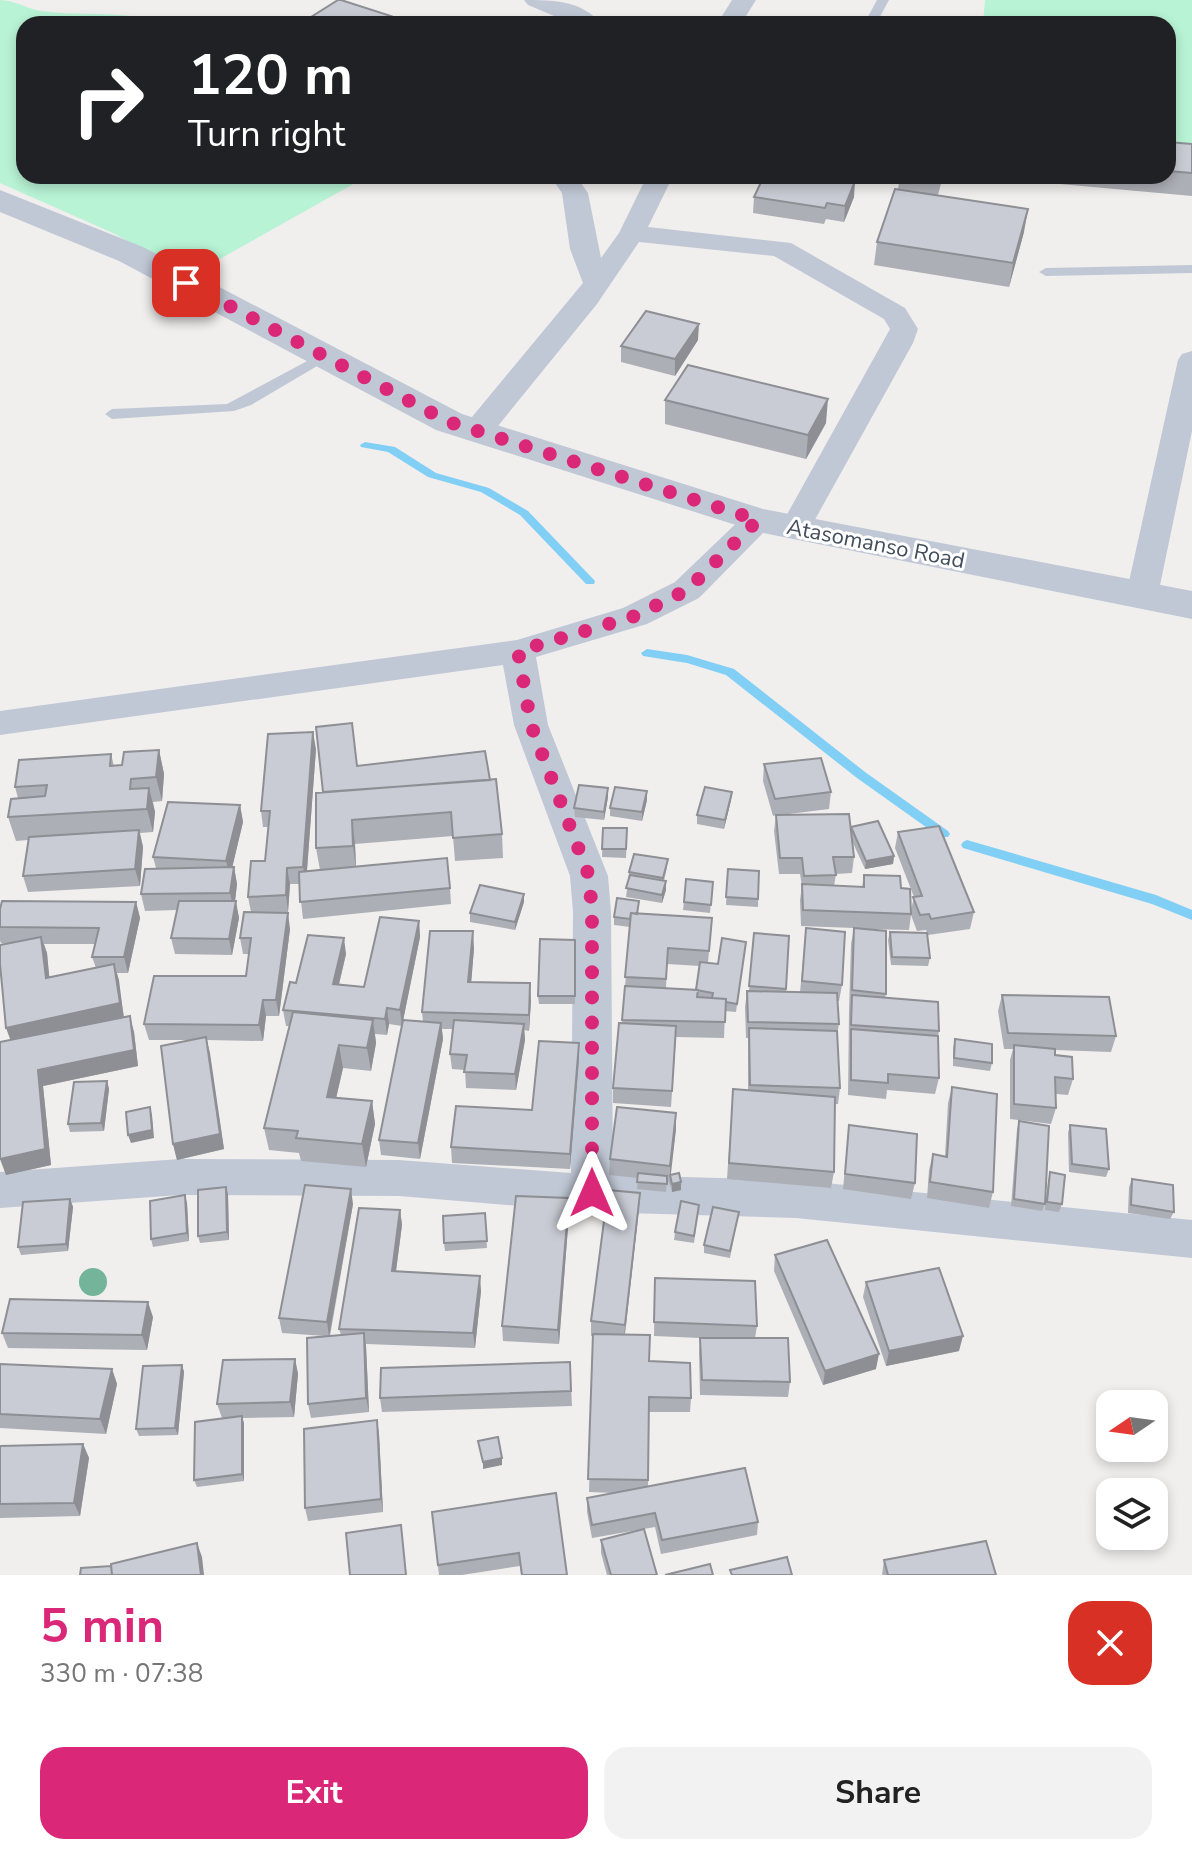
<!DOCTYPE html>
<html lang="en">
<head>
<meta charset="utf-8">
<style>
  body { margin:0; font-family:"Nunito Sans",sans-serif; background:#f2f2f2; color:#222; height:100vh; display:flex; flex-direction:column; font-size:30px; white-space:nowrap }
  * { box-sizing:border-box; margin:0 }
  p { font-size:26px; color:#767676 }
  .icon { flex:none; width:44px; height:44px; fill:none; stroke:currentColor; stroke-width:2; stroke-linecap:round; stroke-linejoin:round }
  .map { position:relative; height:1575px; overflow:hidden }
  .drawer { display:flex; flex-direction:column; background:#fff; flex:1 }
  .drawer>* { flex:none }
  .guide { position:absolute; left:16px; top:16px; width:1160px; height:168px; border-radius:24px; box-shadow:0 4px 12px #0003; background:#202124; color:#fff; overflow:hidden }
  .needle { width:52px; rotate:257deg }
  .fabs { position:absolute; left:1096px; top:1390px; display:grid; gap:16px }
  .fabs a { display:grid; place-items:center; width:72px; height:72px; border-radius:16px; background:#fff; box-shadow:0 4px 12px #0003; font-size:40px }
  .pin { position:absolute; display:grid; place-items:center; width:68px; height:68px; color:#fff; margin:-34px; border-radius:16px; box-shadow:0 4px 12px #0006 }
  .me { position:absolute; width:88px; margin:-44px; rotate:0deg; stroke-linejoin:round; filter:drop-shadow(0 0 6px #0008) }
  .turn { display:flex; align-items:center; gap:28px; height:168px; padding:0 40px; font-size:36px }
  .turn .icon { width:104px; height:104px; stroke-width:2.5 }
  .turn b { display:block; font-size:56px; line-height:68px }
  .round { display:grid; place-items:center; flex:none; width:84px; height:84px; border-radius:24px; background:#f2f2f2 }
  .headline { display:flex; align-items:center; justify-content:space-between; height:136px; padding:0 40px }
  h1 { font-size:48px; font-weight:700; line-height:60px; color:#db2777 }
  .button { display:flex; gap:16px; margin-top:auto; padding:16px 40px }
  .button a { flex:1; height:92px; border-radius:24px; background:#db2777; color:#fff; font-size:32px; font-weight:700; line-height:92px; text-align:center }
  .button a+a { background:#f2f2f2; color:#222 }
  .map>svg:first-child { display:block }
  .green { fill:#b8f3d5 }
  .lines { fill:none; stroke-linecap:round; stroke-linejoin:round }
  .stream { fill:#81cff4; fill-rule:evenodd }
  .service { fill:#c0c8d5; fill-rule:evenodd }
  .minor { fill:#c0c8d5; fill-rule:evenodd }
  .tertiary { fill:#c0c8d5; fill-rule:evenodd }
  .tree { fill:#74b49b }
  .wall { fill:#adafb6; fill-rule:evenodd }
  .shaded-wall { fill:#8d8f94 }
  .building { fill:#c9ccd4; stroke:#8d8f94; stroke-width:2 }
  .route { stroke:#db2777; stroke-width:14; stroke-dasharray:0 25.2 }
  .labels { text-anchor:middle; stroke-width:6; stroke-linejoin:round; paint-order:stroke }
  .street-label { font-size:22px; fill:#444f5d; stroke:#fff }
</style>
</head>
<body>
<div class="map">
<svg width="1192" height="1575" viewBox="0 0 1192 1575">
  <rect width="100%" height="100%" fill="#f1eeee"/>
  <path class="green" d="M0 0C15 0 27 9 42 11 86 17 122 9 167 24H24V176L364 178 211 264 192 278 115 234 0 183Z
    M985 0H1192V153L1168 151V24H983Z"/>
  <g class="lines">
    <path class="stream" d="M365 442 395 447 436 473 489 488 528 511 595 581 594 584H586L520 515 481 492 428 477 388 452 361 447 360 445Z
      M647 649 687 655 734 669 865 772 948 831 950 834 948 837H940L857 778 726 675 687 663 643 656 641 653Z
      M967 840 1156 895 1192 910V920L1152 904 963 848 961 845 963 842Z"/>
    <path class="service" d="M877 0H889L876 24H864Z
      M1192 265V273L1046 276 1039 272 1046 268Z
      M324 352 331 356 329 359 251 405 234 411 112 419 105 414 112 409 227 404Z"/>
    <path class="minor" d="M524 0C552 0 582 0 601 24H573L528 5Z
      M732 0H756L741 24H717Z
      M550 176H576L588 193 601 258 619 233 647 176H673L648 227 791 243 905 308 918 329 913 343 807 534 796 537 785 534 780 527 890 329 884 319 774 256 639 242 597 304 489 437 478 439 467 437 463 430 467 423 583 283 570 249 562 193Z
      M1192 351V431L1158 595 1154 603 1142 606 1130 603 1126 595 1178 360 1182 354Z
      M758 510 769 513 774 520 769 527 699 598 647 624 536 657 548 725 608 876 611 912 613 1175 796 1180 1192 1220V1258L796 1218 592 1212 399 1196 180 1195 0 1208V1172L180 1159 399 1160 571 1173 573 912 570 876 514 725 503 665 0 735V711L517 640 623 608 675 582 747 513Z"/>
    <path class="tertiary" d="M0 190 143 247 462 414 763 509 1192 591V619L758 532 436 430 119 261 0 212Z"/>
  </g>
  <circle class="tree" cx="93" cy="1282" r="14"/>
  <path class="wall" d="M1168 142 1192 144V196L971 176H1168Z
    M900 176H943L938 195 1024 232 1009 287 874 265 877 242 898 189Z
    M754 197H854L844 222 826 219 824 224 753 213Z
    M698 340 675 376 621 362V346Z
    M665 400 826 423 806 459 665 424Z
    M316 749 307 871 320 870 316 848 323 792 357 766 490 780 502 834 503 858 455 861 453 836 355 844 356 866 450 888 451 904 303 919 299 884H290L288 912 263 913 290 929 279 1016H266L263 1041 207 1040 224 1149 177 1160 173 1144 188 1040H149L144 1024 246 976 249 954H243L240 938 251 912 248 897 265 861 268 827H263L261 811Z
    M159 750 164 774 162 801 153 802 155 812 153 832 140 833 143 847 140 886 28 892 23 876 28 840 16 841 8 817 18 798 15 787 111 754 114 766 122 765Z
    M764 764 831 792 829 809 781 815 851 827 894 856 893 864 865 869 852 841 854 857 852 873 836 874 834 886 862 887 864 875 901 888 911 910 914 897 895 848 898 832 974 912 970 929 928 935 926 930 917 931 911 915 909 930 863 929 886 994 885 998 939 1031 938 1036 939 1078 935 1094 887 1090 886 1099 848 1095 849 1011 851 944 854 928 801 926 800 900 802 886 800 874H779L774 831 776 815 773 816 763 781Z
    M608 788V797L604 820 575 817 574 808Z
    M647 791V800L642 821 610 816V808Z
    M732 792 731 800 724 829 697 824V815Z
    M240 805 243 822 232 867H234L237 884 235 901 239 918 232 955 175 954 171 938 177 910 145 911 141 894 156 868 153 857Z
    M603 828H627L626 858 602 857Z
    M667 867 664 881 666 890 662 903 626 897 629 872Z
    M728 869 759 871 758 907 726 905Z
    M713 882 710 913 683 910 684 902Z
    M524 894V902L515 930 470 922V913Z
    M136 902 140 918 128 973H117L124 1017 134 1032 138 1066 43 1086 51 1165 6 1175 10 1040 9 944 1 943 0 941V909ZM44 944H95L92 957 96 968 49 978 47 953Z
    M638 914 712 918 708 963 718 964 746 942 736 1012 725 1011 724 1038 676 1037 671 1107 613 1103V1088L622 1023 630 927 614 925V917ZM667 964 700 966 696 990 666 988Z
    M419 921 420 937 403 1020 423 1022 422 1012 474 948 471 982 531 1000 529 1031 524 1030 525 1040 516 1090 466 1088 465 1070 452 1069 450 1054 453 1029H442L443 1039 420 1159 381 1155 379 1140 402 1026 389 1024 387 1035 375 1034 376 1043 371 1071 343 1068 336 1098 372 1101 375 1124 366 1167 301 1161 299 1153 269 1150 264 1128 290 1026H286L283 1010 296 983 346 954 339 985 364 987Z
    M806 928 842 985 839 1001H837L839 1024 837 1035 840 1088 838 1104H835L834 1172 831 1188 727 1179 733 1089 748 1090V1038H746L745 1007 747 991H749L754 933 789 936 786 992H800Z
    M890 932 930 958 928 966 891 965 888 940Z
    M575 940V1004H539L538 996Z
    M1002 995 1116 1036 1111 1052 1055 1050V1055L1073 1079 1068 1095 1056 1094V1108L1051 1124 1010 1119V1060L1013 1049H1004L998 1011Z
    M955 1039 992 1063 990 1071 953 1066V1048Z
    M579 1059 570 1169 452 1163 451 1147 532 1110Z
    M107 1081 109 1089 104 1131 70 1132 68 1124Z
    M952 1087 993 1192 989 1208 927 1198 929 1170 933 1154 945 1156 948 1103Z
    M1019 1121 1045 1204 1042 1211 1011 1206 1017 1129Z
    M849 1125 915 1183 911 1199 843 1189Z
    M1070 1125 1109 1169 1106 1177 1069 1172 1068 1133Z
    M676 1129 670 1175 681 1190 672 1192 669 1182 667 1181 666 1192 637 1189 638 1178 609 1175 610 1159Z
    M1050 1172 1062 1204 1059 1212 1045 1210 1048 1180Z
    M1132 1179 1174 1212 1170 1219 1128 1213 1129 1187Z
    M228 1194 229 1240 200 1243 198 1236Z
    M70 1199 73 1207 68 1251 21 1255 18 1247Z
    M187 1203 189 1241 153 1247 151 1239Z
    M353 1204 330 1336 341 1335 339 1329 400 1210 402 1225 396 1271 481 1291 475 1348 366 1344 369 1412 311 1418 308 1404 325 1336 282 1333 279 1318Z
    M699 1205 694 1243 674 1240 675 1232Z
    M639 1208 625 1335 649 1361 691 1398 690 1412H649L648 1487 758 1522 757 1535 661 1554 655 1527 592 1538 587 1512V1498L614 1493 589 1492 593 1336H591V1321Z
    M739 1212 730 1258 704 1253V1245Z
    M485 1213 487 1248 445 1251 444 1243Z
    M569 1214 559 1344 503 1341 502 1326Z
    M775 1255 876 1369 823 1385 774 1271Z
    M655 1278 757 1326 755 1338 790 1382 788 1397 700 1395 699 1352 700 1338 654 1336Z
    M866 1282 959 1351 886 1366 863 1297Z
    M153 1317 147 1350 8 1348 2 1333Z
    M295 1359 298 1374 294 1417 242 1418 244 1423V1481L197 1487 194 1480 229 1418H222L217 1404Z
    M570 1362 572 1406 382 1412 380 1398Z
    M0 1364 112 1369 117 1384 106 1434 0 1428Z
    M182 1365 184 1372 178 1435 139 1436 136 1429Z
    M377 1420 379 1434 383 1512 308 1521 305 1508Z
    M83 1444 89 1458 80 1516 0 1518V1446Z
    M432 1512 567 1575H521L520 1566 462 1575H439Z
    M601 1540 657 1575H607L601 1553Z
    M884 1560 996 1575H882Z"/>
  <path class="shaded-wall" d="M391 16 392 24H380Z
    M855 181 854 197 844 222 845 206Z
    M1028 209 1024 232 1009 287 1013 263Z
    M699 324 698 340 675 376V359Z
    M828 399 826 423 806 459 808 435Z
    M313 732 316 749 306 883 303 867Z
    M159 750 164 774 162 801 156 777Z
    M149 788 155 812 153 832 147 809Z
    M608 788V797L604 820V812Z
    M647 791V800L642 821V812Z
    M732 792 731 800 724 829 725 820Z
    M240 805 243 822 230 877 226 861Z
    M352 820 355 844 356 870 353 846Z
    M139 830 143 847 140 886 135 869Z
    M894 856 893 864 865 869 866 861Z
    M234 867 237 884 234 910 230 893Z
    M287 868 290 884 288 912 286 895Z
    M666 881V890L662 903V895Z
    M524 894V902L515 930V922Z
    M236 901 239 918 232 955 229 939Z
    M136 902 140 918 128 973 124 957Z
    M288 913 290 929 279 1016 276 1000Z
    M419 921 420 937 402 1026 400 1010Z
    M473 931 474 948 470 998 468 982Z
    M41 937 47 953 51 994 46 978Z
    M344 938 346 954 335 1000 333 984Z
    M114 964 119 980 124 1020 12 1044 6 1028Z
    M530 983 531 1000 529 1031V1015Z
    M263 1000 266 1016 263 1041 259 1025Z
    M387 1008 389 1024 387 1035 385 1019Z
    M130 1016 134 1032 138 1066 43 1086 51 1165 6 1175 0 1159 38 1070Z
    M373 1020 376 1043 371 1071 367 1048Z
    M441 1023 443 1039 420 1159 418 1143Z
    M524 1024 525 1040 516 1090 515 1074Z
    M206 1037 210 1053 224 1149 177 1160 173 1144Z
    M579 1043V1059L570 1169V1154Z
    M339 1045 343 1068 331 1120 327 1097Z
    M107 1081 109 1089 104 1131 101 1123Z
    M372 1101 375 1124 366 1167 362 1144Z
    M150 1107 152 1115 154 1138 131 1143 128 1135Z
    M676 1113V1129L670 1182V1166Z
    M681 1182V1190L672 1192V1184Z
    M226 1187 228 1194 229 1240 227 1232Z
    M351 1189 353 1204 329 1337 327 1322Z
    M640 1193 639 1208 624 1340 625 1325Z
    M185 1195 187 1203 189 1241 187 1233Z
    M569 1198V1214L559 1344 558 1330Z
    M70 1199 73 1207 68 1251 66 1244Z
    M400 1210 402 1225 394 1286 392 1271Z
    M480 1276 481 1291 475 1348 473 1333Z
    M148 1302 153 1317 147 1350 142 1335Z
    M364 1333 366 1347 369 1412 366 1398Z
    M963 1336 959 1351 886 1366 889 1351Z
    M879 1354 876 1369 823 1385 825 1371Z
    M295 1359 298 1374 294 1417 290 1402Z
    M182 1365 184 1372 178 1435 175 1428Z
    M112 1369 117 1384 106 1434 100 1419Z
    M242 1416 244 1423V1481L242 1474Z
    M377 1420 379 1434 383 1512 381 1499Z
    M83 1444 89 1458 80 1516 74 1503Z
    M502 1458V1465L483 1469V1462Z
    M197 1543 202 1557 204 1575H201Z"/>
  <path class="building" d="M338 0H341L391 16 380 24H300Z
    M1168 142 1192 144V173L1168 171Z
    M764 176H823L855 181 845 206 827 203 825 208 754 197Z
    M900 176H941L940 182Z
    M895 189 1028 209 1013 263 877 242Z
    M646 311 699 324 675 359 621 346Z
    M688 365 828 399 808 435 665 400Z
    M352 723 357 766 485 751 490 780 323 792 316 727Z
    M313 732 303 867 287 868 286 895 248 897 251 861H265L270 811H261L268 734Z
    M159 750 156 777 131 779 130 789 149 788 147 809 8 817 11 799 45 796 47 785 15 787 19 760 111 754 110 766 122 765 124 752Z
    M821 758 831 792 775 799 764 764Z
    M496 779 502 834 453 838 451 812 352 820 353 846 316 848V793Z
    M579 785 608 788 604 812 574 808Z
    M615 787 647 791 642 812 610 808Z
    M705 787 732 792 725 820 697 815Z
    M168 802 240 805 226 861 153 857Z
    M849 814 854 857H833L836 875 804 876 802 858H780L776 815Z
    M878 821 894 856 866 861 851 827Z
    M939 826 974 912 931 919 929 914 920 915 913 897 922 896 898 832Z
    M603 828H627L626 849H602Z
    M139 830 135 869 23 876 29 837Z
    M634 854 668 859 663 878 629 872Z
    M447 858 450 888 300 902 299 872Z
    M234 867 230 893 141 894 145 869Z
    M728 869 759 871 758 899 726 897Z
    M630 875 666 881 662 895 626 888Z
    M864 875 900 876 901 888 910 889 911 914 803 910 802 884 864 887Z
    M686 879 713 882 711 905 684 902Z
    M480 885 524 894 515 922 470 913Z
    M617 898 639 901 637 914 631 913 630 919 614 917Z
    M2 901 136 902 124 957H92L99 928 0 927V909Z
    M179 901H236L229 939 171 938Z
    M244 912 288 913 276 1000H263L259 1025 144 1024 154 976H246L251 938H240Z
    M631 913 712 918 709 951 668 948 666 979 625 977Z
    M380 917 419 921 400 1010 387 1008 385 1019 283 1010 290 982 296 983 308 935 344 938 333 984 364 987Z
    M806 928 845 932 842 985 802 981Z
    M854 928 886 931V994L852 990Z
    M430 931H473L468 982 530 983 529 1015 422 1012Z
    M890 932 927 933 930 958 892 957Z
    M754 933 789 936 786 989 749 986Z
    M41 937 46 978 114 964 120 1003 6 1028 0 964V945Z
    M722 938 746 942 737 1004 726 1002V999L712 998 713 993 696 990 700 962 718 964Z
    M540 939 575 940V996H538Z
    M625 986 698 990 697 997 726 999 725 1022 622 1020Z
    M747 991 837 993 839 1024 748 1022Z
    M852 995 938 1002 939 1031 851 1025Z
    M1002 995 1109 997 1116 1036 1008 1033Z
    M293 1012 373 1020 367 1048 339 1045 327 1097 372 1101 362 1144 296 1138 298 1131 264 1128Z
    M130 1016 134 1050 38 1070 45 1149 0 1159V1042Z
    M403 1020 441 1023 418 1143 379 1140Z
    M454 1020 524 1024 515 1074 464 1072 467 1055 450 1054Z
    M619 1023 676 1026 672 1091 613 1088Z
    M749 1028 837 1031 840 1088 750 1085Z
    M851 1029 938 1036 939 1078 888 1074V1083L851 1080Z
    M206 1037 220 1134 173 1144 161 1046Z
    M955 1039 992 1044V1063L954 1058Z
    M539 1041 579 1043 570 1154 451 1147 456 1106 532 1110Z
    M1014 1045 1055 1049V1055L1072 1057 1073 1079 1055 1077 1056 1108 1014 1104Z
    M107 1081 101 1123 68 1124 74 1082Z
    M952 1087 997 1094 993 1192 930 1182 933 1154 947 1157Z
    M733 1089 835 1097 834 1172 729 1163Z
    M150 1107 152 1130 128 1135 126 1112Z
    M617 1107 676 1113 670 1166 610 1159Z
    M1019 1121 1049 1126 1045 1204 1014 1199Z
    M849 1125 917 1134 915 1183 845 1174Z
    M1070 1125 1106 1129 1109 1169 1072 1164Z
    M1050 1172 1065 1175 1062 1204 1047 1202Z
    M638 1173 667 1176V1184L637 1182Z
    M679 1173 681 1182 672 1184 670 1175Z
    M1132 1179 1173 1185 1174 1212 1131 1205Z
    M305 1185 351 1189 327 1322 279 1318Z
    M226 1187 227 1232 198 1236V1190Z
    M608 1190 640 1193 625 1325 591 1321Z
    M185 1195 187 1233 151 1239 150 1201Z
    M516 1196 569 1198 558 1330 502 1326Z
    M70 1199 66 1244 18 1247 23 1202Z
    M681 1201 699 1205 694 1236 675 1232Z
    M713 1207 739 1212 730 1251 704 1245Z
    M359 1208 400 1210 392 1271 480 1276 473 1333 339 1329Z
    M485 1213 487 1241 444 1243 443 1216Z
    M827 1240 879 1354 825 1371 775 1255Z
    M939 1268 963 1336 889 1351 866 1282Z
    M655 1278 755 1281 757 1326 654 1322Z
    M10 1299 148 1302 142 1335 2 1333Z
    M364 1333 366 1398 308 1404 307 1338Z
    M593 1334 650 1335 649 1361 690 1363 691 1398 649 1397 648 1480 588 1479Z
    M700 1338H788L790 1382 702 1380Z
    M295 1359 290 1402 217 1404 223 1360Z
    M570 1362 571 1391 380 1398 381 1368Z
    M0 1364 112 1369 100 1419 0 1414Z
    M182 1365 175 1428 136 1429 143 1366Z
    M242 1416V1474L194 1480 195 1422Z
    M377 1420 381 1499 305 1508 304 1429Z
    M498 1437 502 1458 483 1462 478 1441Z
    M83 1444 74 1503 0 1504V1446Z
    M745 1468 758 1522 662 1540 655 1513 592 1525 587 1498Z
    M556 1493 567 1575H522L519 1553 438 1565 432 1512Z
    M401 1525 406 1575H350L346 1533Z
    M644 1529 657 1575H611L601 1540Z
    M986 1541 996 1575H888L884 1560Z
    M197 1543 201 1575H112L111 1564Z
    M787 1557 792 1575H732L730 1570Z
    M710 1564 713 1575H665Z
    M111 1566 112 1575H80L81 1568Z"/>
  <g class="lines">
    <path class="route" d="M186 283 449 422 758 520 687 590 635 616 518 651 531 725 589 876 592 912V1193"/>
  </g>
  <g class="labels">
    <g class="street-label">
      <text transform="translate(876 543) rotate(11)" y="8">Atasomanso Road</text>
    </g>
  </g>
</svg>
<div class="fabs">
<a><svg class="needle" viewBox="-14 -14 28 28"><path d="M0-13l5 13h-10z" fill="#e53935"/><path d="M0 13l5-13h-10z" fill="#767676"/></svg></a>
<a><svg class="icon" aria-label="layers" viewBox="0 0 24 24"><path d="M12 4l9 5-9 5-9-5zM3 14l9 5 9-5"/></svg></a>
</div>
<div class="pin" style="left:186px;top:283px;background:#d93025"><svg class="icon" aria-label="arrive" viewBox="0 0 24 24"><path d="M6 21V4h12l-3 4 3 4H6"/></svg></div>
<svg class="me" style="left:592px;top:1193px" viewBox="-20 -20 40 40"><path d="M0-17L14 15 0 8-14 15z" fill="#db2777" stroke="#fff" stroke-width="4"/></svg>
<div class="guide">
<div class="turn"><svg class="icon" aria-label="right" viewBox="0 0 24 24"><path d="M7 20v-9h11M14 6l5 5-5 5"/></svg><div><b>120 m</b>Turn right</div></div>
</div>
</div>
<section class="drawer">
<div class="headline"><div><h1>5 min</h1><p>330 m · 07:38</p></div><a class="round" style="background:#d93025;color:#fff"><svg class="icon" aria-label="close" viewBox="0 0 24 24"><path d="M6 6l12 12M18 6L6 18"/></svg></a></div>
<div class="button"><a>Exit</a><a>Share</a></div>
</section>
</body>
</html>
